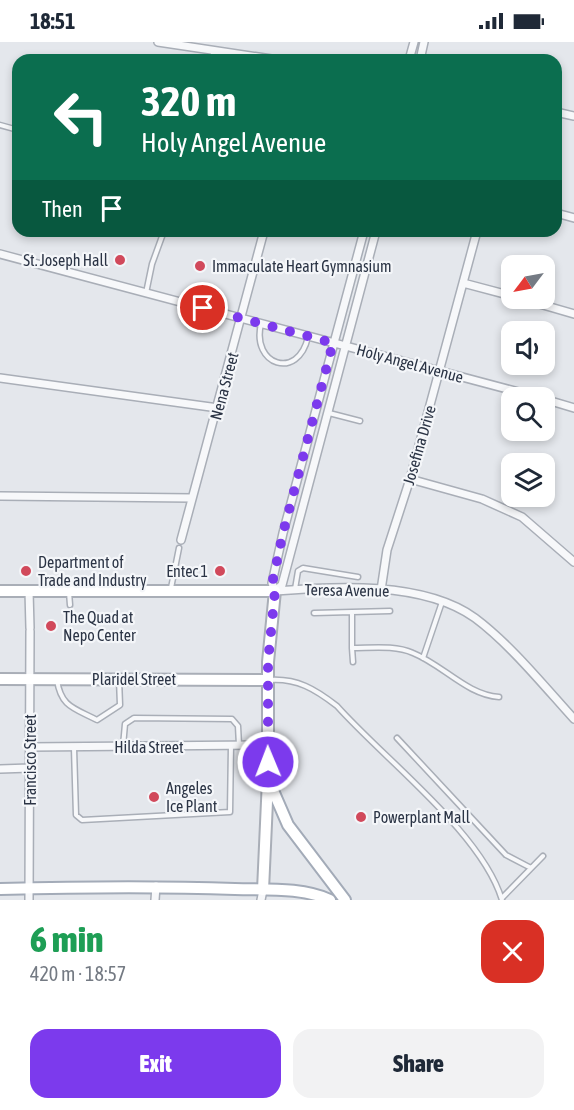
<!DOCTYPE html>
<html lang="en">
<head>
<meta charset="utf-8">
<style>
  body { margin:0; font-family:"Asap Condensed",sans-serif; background:#f2f2f3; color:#1f2937; height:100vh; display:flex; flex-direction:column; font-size:22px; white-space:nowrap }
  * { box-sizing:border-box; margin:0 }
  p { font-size:20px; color:#747a83 }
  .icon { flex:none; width:33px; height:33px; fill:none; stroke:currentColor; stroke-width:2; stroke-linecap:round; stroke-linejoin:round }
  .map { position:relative; height:858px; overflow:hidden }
  .details { display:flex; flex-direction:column; background:#fff; flex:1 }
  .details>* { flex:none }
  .top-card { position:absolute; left:12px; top:12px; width:550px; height:183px; border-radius:18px; box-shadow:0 3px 9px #0003; background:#0b6e4f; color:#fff; overflow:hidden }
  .needle { width:39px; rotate:238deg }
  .fabs { position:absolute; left:501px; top:213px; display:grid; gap:12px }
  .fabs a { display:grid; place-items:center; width:54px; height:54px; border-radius:12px; background:#fff; box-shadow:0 3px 9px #0003; font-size:30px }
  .pin { position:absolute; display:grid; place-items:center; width:51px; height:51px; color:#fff; margin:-26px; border:3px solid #fff; border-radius:50%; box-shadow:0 2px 6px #0007 }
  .me { position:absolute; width:66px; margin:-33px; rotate:359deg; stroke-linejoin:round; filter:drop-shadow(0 0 4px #0008) }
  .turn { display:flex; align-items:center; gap:21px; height:126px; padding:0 30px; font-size:27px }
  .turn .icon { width:78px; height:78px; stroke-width:2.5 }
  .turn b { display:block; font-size:42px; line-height:51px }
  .then { display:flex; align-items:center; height:57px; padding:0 30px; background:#0003; gap:12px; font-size:22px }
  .round { display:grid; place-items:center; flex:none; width:63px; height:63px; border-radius:18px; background:#f2f2f3 }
  .headline { display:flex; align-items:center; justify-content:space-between; height:102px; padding:0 30px }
  h1 { font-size:36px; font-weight:800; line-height:45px; color:#1e9e55 }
  .button { display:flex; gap:12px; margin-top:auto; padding:12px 30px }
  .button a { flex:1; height:69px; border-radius:18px; background:#7c3aed; color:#fff; font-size:24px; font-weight:800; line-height:69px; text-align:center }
  .button a+a { background:#f2f2f3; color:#1f2937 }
  .status { display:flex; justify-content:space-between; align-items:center; height:42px; padding:0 30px; background:#fff; direction:ltr }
  .status svg { height:16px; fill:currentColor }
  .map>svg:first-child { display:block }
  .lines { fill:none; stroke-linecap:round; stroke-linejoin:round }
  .lane-casing { stroke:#a9aeb7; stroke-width:7 }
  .street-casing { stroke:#a9aeb7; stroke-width:10 }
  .secondary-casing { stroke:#a9aeb7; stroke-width:14 }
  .primary-casing { stroke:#a3abb8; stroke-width:14 }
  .lane { stroke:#f7f8fa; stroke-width:4 }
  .street { stroke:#f7f8fa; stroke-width:7 }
  .secondary { stroke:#fff; stroke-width:10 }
  .primary { stroke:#fff; stroke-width:10 }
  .route { stroke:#7c3aed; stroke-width:10; stroke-dasharray:0 18 }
  .poi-dot { fill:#d1495b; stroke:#f4f6f9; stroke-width:2 }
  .labels { text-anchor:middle; stroke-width:4.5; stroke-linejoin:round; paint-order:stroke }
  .poi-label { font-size:16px; fill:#2b3445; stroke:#f4f6f9; text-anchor:start }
  .street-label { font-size:16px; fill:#2b3445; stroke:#f4f6f9 }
</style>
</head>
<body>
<div class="status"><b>18:51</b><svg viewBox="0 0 49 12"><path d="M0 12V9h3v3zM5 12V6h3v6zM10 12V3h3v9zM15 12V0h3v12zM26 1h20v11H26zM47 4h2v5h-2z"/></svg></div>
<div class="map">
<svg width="574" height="858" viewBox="0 0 574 858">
  <rect width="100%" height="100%" fill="#e4e7ec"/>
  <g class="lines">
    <g class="lane-casing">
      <path id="lane" d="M211 18 214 8
        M0 83 18 88
        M151 189 162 193
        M146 251 152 222 164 189
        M261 282C251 323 298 339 308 295
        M329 371 360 379
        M171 546 179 506
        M295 547 298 529 303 526 358 535
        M69 550 70 563
        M352 570 390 569
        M314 571 352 570V606C372 606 395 603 413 611 443 623 467 653 499 655
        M352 606 353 620
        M423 616 442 560
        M57 638C61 665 74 666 97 678L120 663 119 637
        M269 638C297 636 315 647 337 664 385 718 482 791 502 858
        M397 696 506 813 531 826
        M123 704 125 682 134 676 232 677 238 684 239 703
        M74 706 76 773 82 778 230 770 231 704
        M502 856 543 814"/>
    </g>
    <g class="street-casing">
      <path id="street" d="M158 0 278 18
        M409 18 414 0
        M420 18 424 0
        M556 70 574 74
        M556 171 574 176
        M0 212 541 356
        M463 241 512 254
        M519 256 574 272
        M0 336 218 366
        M544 357 574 366
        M410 437 482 457 522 475 574 520
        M0 454 192 456
        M181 498 264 189
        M381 548 387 508 410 437 477 189
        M29 549 30 586
        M275 549 282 543 376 189
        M275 549 272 541 283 491 364 189
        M275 549C335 544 424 539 475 576 510 602 544 644 574 677
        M30 705 269 703
        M0 727 30 726
        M29 858 30 589
        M155 858 156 844
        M261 858 263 848"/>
    </g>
    <g class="secondary-casing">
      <path id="secondary" d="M0 549H275L268 620V737L263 848
        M0 637 268 638"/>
    </g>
    <g class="primary-casing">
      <path id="primary" d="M268 737 288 783 345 858
        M0 847C78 845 156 844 235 847 266 848 302 845 330 858"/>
    </g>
    <use href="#lane" class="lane"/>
    <use href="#street" class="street"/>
    <use href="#secondary" class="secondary"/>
    <use href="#primary" class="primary"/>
  </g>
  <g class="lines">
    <path class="route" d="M203 266 333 301 283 491 272 542 275 549 268 620V720"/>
  </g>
  <g class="poi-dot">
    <circle cx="120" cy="218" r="6"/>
    <circle cx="200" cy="224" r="6"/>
    <circle cx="26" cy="529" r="6"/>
    <circle cx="220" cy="529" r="6"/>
    <circle cx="51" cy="584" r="6"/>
    <circle cx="154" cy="755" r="6"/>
    <circle cx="361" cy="775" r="6"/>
  </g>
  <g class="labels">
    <g class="poi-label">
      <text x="108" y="224" text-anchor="end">St. Joseph Hall</text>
      <text x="212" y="230">Immaculate Heart Gymnasium</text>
      <text x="38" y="526">Department of<tspan x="38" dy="18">Trade and Industry</tspan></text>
      <text x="208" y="535" text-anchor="end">Entec 1</text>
      <text x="63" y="581">The Quad at<tspan x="63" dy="18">Nepo Center</tspan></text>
      <text x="166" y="752">Angeles<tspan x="166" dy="18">Ice Plant</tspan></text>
      <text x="373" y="781">Powerplant Mall</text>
    </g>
    <g class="street-label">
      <text transform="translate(410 321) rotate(15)" y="6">Holy Angel Avenue</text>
      <text transform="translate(224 344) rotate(-75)" y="6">Nena Street</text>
      <text transform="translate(419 403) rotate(-74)" y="6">Josefina Drive</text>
      <text transform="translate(347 548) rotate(1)" y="6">Teresa Avenue</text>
      <text x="134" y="643">Plaridel Street</text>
      <text x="149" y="711">Hilda Street</text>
      <text transform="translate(30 718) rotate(-90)" y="6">Francisco Street</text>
    </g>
  </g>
</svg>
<div class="fabs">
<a><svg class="needle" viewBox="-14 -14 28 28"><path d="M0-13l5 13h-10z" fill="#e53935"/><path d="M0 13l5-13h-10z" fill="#747a83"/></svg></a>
<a><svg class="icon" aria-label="sound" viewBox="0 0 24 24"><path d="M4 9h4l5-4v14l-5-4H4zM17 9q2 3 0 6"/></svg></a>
<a><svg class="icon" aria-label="search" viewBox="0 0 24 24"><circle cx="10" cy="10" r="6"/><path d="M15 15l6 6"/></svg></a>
<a><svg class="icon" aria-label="layers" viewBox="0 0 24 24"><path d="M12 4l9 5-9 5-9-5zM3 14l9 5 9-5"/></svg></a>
</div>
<div class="pin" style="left:203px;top:266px;background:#d93025"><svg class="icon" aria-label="arrive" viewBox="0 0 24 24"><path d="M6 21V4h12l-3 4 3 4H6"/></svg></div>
<svg class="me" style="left:268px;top:720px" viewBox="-20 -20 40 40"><circle r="17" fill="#7c3aed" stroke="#fff" stroke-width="3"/><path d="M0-11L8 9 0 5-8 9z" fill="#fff"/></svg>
<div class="top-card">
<div class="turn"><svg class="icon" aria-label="left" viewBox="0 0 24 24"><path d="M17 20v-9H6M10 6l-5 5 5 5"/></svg><div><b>320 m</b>Holy Angel Avenue</div></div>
<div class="then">Then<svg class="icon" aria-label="arrive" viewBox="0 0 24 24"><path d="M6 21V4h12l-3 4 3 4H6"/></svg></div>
</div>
</div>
<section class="details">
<div class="headline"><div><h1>6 min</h1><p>420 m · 18:57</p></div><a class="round" style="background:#d93025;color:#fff"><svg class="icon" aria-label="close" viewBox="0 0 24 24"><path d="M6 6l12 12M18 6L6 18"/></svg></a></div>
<div class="button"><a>Exit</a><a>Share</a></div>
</section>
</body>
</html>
